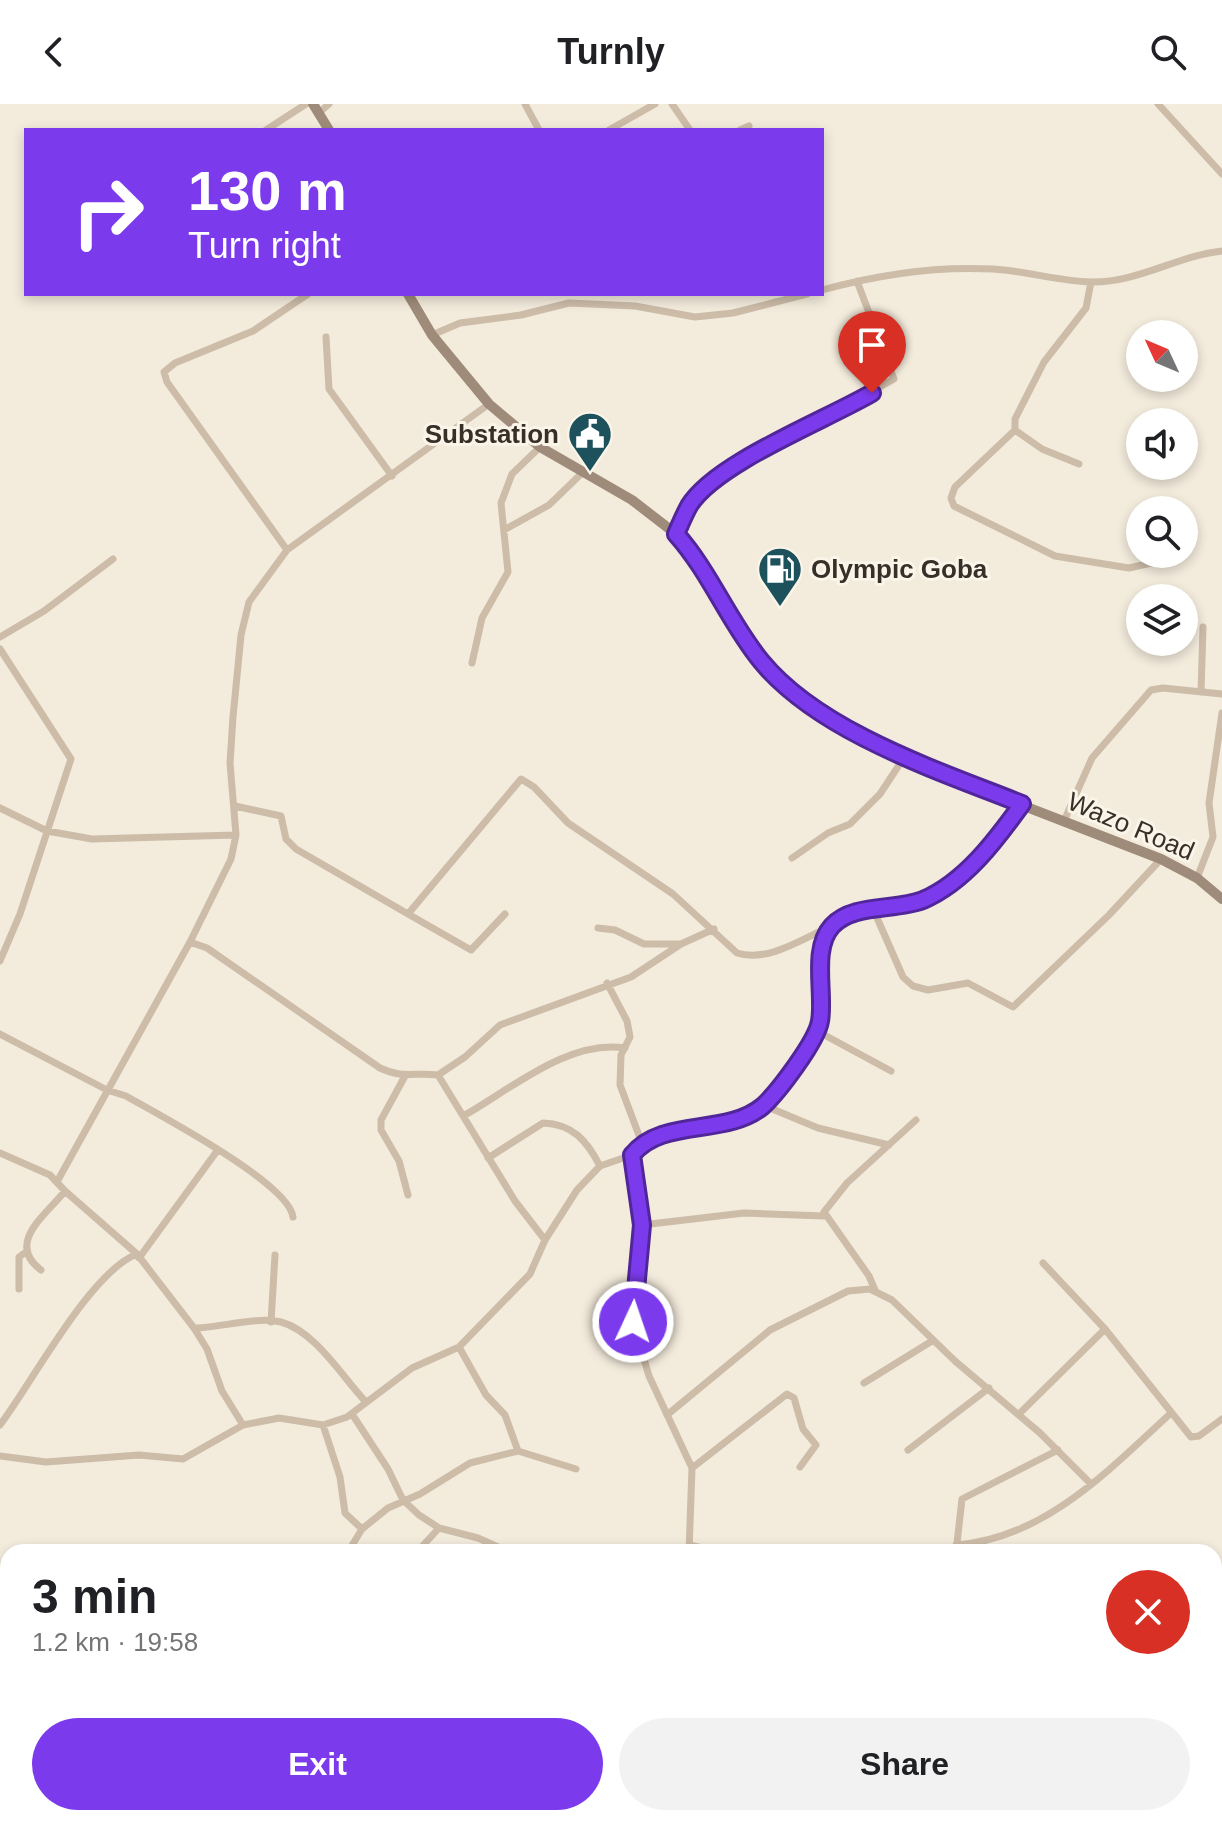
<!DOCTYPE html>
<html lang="en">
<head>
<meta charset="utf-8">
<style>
  body { margin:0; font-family:Helvetica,sans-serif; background:#f2f2f2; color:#202124; height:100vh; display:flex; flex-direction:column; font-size:30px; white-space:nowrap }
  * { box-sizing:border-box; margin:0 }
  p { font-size:26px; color:#757577 }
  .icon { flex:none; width:44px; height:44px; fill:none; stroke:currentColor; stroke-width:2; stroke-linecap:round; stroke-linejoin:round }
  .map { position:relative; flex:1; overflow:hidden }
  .details { position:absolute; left:0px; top:1440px; width:1222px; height:282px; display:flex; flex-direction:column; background:#fff; border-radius:24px 24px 0 0; box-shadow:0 4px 12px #0003 }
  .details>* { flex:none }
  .top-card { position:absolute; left:24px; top:24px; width:800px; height:168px; border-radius:0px; box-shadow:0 4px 12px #0003; background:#7c3aed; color:#fff; overflow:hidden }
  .needle { width:52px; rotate:314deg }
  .controls { position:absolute; left:1126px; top:216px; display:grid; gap:16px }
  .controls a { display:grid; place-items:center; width:72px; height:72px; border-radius:50%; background:#fff; box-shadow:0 4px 12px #0003; font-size:40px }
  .pin { position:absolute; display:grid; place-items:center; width:68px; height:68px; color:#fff; margin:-82px -34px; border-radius:50% 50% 50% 0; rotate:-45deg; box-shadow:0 0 8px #0007 }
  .pin .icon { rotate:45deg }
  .me { position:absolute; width:88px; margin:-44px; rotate:3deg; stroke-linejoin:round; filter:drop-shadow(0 0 6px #0008) }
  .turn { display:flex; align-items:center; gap:28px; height:168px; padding:0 32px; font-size:36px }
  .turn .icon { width:104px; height:104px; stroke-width:2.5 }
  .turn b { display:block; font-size:56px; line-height:68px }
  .round { display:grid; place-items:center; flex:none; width:84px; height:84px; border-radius:42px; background:#f2f2f2 }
  .head { display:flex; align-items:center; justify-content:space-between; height:136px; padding:0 32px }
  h1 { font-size:48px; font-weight:600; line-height:60px }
  .cta { display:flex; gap:16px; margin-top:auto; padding:16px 32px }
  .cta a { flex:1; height:92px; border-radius:48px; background:#7c3aed; color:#fff; font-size:32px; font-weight:600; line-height:92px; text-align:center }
  .cta a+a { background:#f2f2f2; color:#202124 }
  header { display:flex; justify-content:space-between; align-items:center; height:104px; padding:0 32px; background:#fff; font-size:36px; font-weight:600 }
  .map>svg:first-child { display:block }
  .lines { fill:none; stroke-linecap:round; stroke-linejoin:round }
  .street { stroke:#ccbca8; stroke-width:7 }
  .secondary { stroke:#9f8b79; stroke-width:10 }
  .route-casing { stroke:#51269a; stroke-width:20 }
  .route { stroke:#7c3aed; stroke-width:14 }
  .labels { text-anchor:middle; stroke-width:6; stroke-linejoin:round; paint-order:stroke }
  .poi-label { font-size:26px; font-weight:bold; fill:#382f28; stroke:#faf4e9; text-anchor:end }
  .street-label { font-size:26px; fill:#382f28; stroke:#faf4e9 }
</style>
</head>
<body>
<header><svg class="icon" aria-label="back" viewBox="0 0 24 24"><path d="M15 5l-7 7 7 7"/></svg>Turnly<svg class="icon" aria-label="search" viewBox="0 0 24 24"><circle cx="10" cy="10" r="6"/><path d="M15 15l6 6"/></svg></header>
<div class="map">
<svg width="1222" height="1721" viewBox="0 0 1222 1721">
  <rect width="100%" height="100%" fill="#f3ebdc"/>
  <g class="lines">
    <path class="street" d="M525 0 539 26
      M672 0 690 26
      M1158 0 1222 70
      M320 8 329 0
      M266 26 306 0
      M609 26 655 0
      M740 26 749 22
      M822 186C876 171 937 162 993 165 1026 167 1058 177 1091 178 1137 179 1177 152 1222 147
      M432 231 460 219 521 211 569 199 635 202 695 213 733 209 807 190
      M326 233 329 285 392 372
      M1015 326 955 383 951 394 954 402 1055 452 1129 464 1169 455
      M1079 360 1042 345 1015 326V315L1044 258 1086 204 1091 178
      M504 426 549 401 581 370
      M676 430 697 392 737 362 894 275 857 177
      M287 446 167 278 164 268 175 259 253 227 308 190
      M0 533 44 507 113 455
      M0 545 71 655 20 810 0 857
      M472 559 482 514 508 468 501 399 512 370 540 343
      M1201 588 1203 523
      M235 702 281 712 286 735 296 745 408 810
      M0 704 47 727 92 735 236 731
      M1064 717 1092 654 1151 586 1163 584 1222 590
      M792 754 828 729 850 720 880 690 903 655
      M1197 774 1213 733 1209 699 1222 609
      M874 807 903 873 913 882 928 886 968 879 1013 903 1109 811 1161 755
      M505 810 471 846 408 810 521 675 534 683 568 719 673 790 737 849C766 858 797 838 823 826L828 827
      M598 824 615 826 644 840H679
      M190 838 207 844 380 964C403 975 414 968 438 971L465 953 500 921 631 873 681 840 714 825
      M607 879 627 917 630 933 621 951 620 981 643 1042
      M817 927 891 967
      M0 930 107 986 126 992C159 1011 289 1079 293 1113
      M438 971 515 1097 545 1136
      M405 972 381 1016V1026L399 1057 408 1091
      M763 1001 818 1024 889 1041
      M465 1011C511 985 569 935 625 944
      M0 1049 50 1071 65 1087 137 1150 194 1224 207 1245 222 1287 243 1321
      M632 1051 642 1121 633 1218 649 1272 692 1364 689 1448
      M488 1054 543 1019C573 1020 587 1037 600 1062
      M58 1076 190 838 231 755 236 731 230 659 233 613 241 531 249 498 287 446 489 300
      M642 1121 744 1109 824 1112
      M139 1154 217 1047
      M1043 1159 1105 1225
      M41 1166C5 1139 46 1111 65 1087
      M19 1185V1153L26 1148
      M875 1186 869 1172 824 1108 847 1079 916 1016
      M271 1218 275 1151
      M194 1224C219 1224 257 1212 281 1218 315 1227 343 1274 366 1298
      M864 1279 932 1237
      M352 1310 388 1365 403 1396 419 1411 439 1424 478 1434 509 1448
      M1019 1310 1105 1225 1191 1333 1199 1332 1222 1315
      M667 1311 770 1226 848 1187 870 1185 892 1196 955 1257 1040 1329 1091 1380
      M0 1321C32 1279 90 1168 137 1150
      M323 1321 340 1373 345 1409 362 1425
      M908 1346 989 1284
      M518 1347 576 1365
      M0 1352 46 1358 139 1351 183 1355 243 1321 279 1314 323 1321 347 1313 412 1264 459 1243 530 1170 545 1136 577 1086 600 1062 632 1051 640 1040 658 1031 738 1016 763 1001 779 985 815 931 820 917 824 838 834 820 863 807H879L921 796 949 782 997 734 1022 700
      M692 1364 787 1290 794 1294 803 1325 816 1341 800 1363
      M689 1441 721 1448
      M956 1441C1044 1435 1110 1365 1171 1309
      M348 1448 362 1425 388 1404 420 1390 470 1359 518 1347 505 1311 486 1291 459 1243
      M417 1448 439 1424
      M956 1448 962 1395 1058 1346
      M0 1694 8 1690
      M269 1714 274 1721
      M486 1714 490 1721
      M684 1714 693 1721
      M61 1721 68 1714
      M354 1721 356 1714
      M884 1721 892 1714
      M1064 1721 1069 1714
      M1215 1721 1222 1713"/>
    <path class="secondary" d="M313 0 329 26
      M408 190 432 231 489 300 540 343 632 396 676 430 760 557 782 581 903 655 1161 755 1197 774 1222 795"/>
  </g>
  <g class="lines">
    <g class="route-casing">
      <path id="route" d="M633 1218 642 1121 632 1051C662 1013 726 1033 763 1002 778 988 817 937 820 917 825 890 811 845 832 822 853 799 895 807 923 796 965 778 996 736 1022 700 939 667 819 628 761 557 729 518 710 468 676 430 680 421 684 411 689 402 715 359 826 316 872 289"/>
    </g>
    <use href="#route" class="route"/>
  </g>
  <defs>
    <g id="civic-pin" transform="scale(2.3)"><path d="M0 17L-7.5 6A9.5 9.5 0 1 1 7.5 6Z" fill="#1d515b" stroke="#faf4e9"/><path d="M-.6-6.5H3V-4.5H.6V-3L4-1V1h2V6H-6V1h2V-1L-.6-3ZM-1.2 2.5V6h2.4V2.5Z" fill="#fff"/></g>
    <g id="fuel-pin" transform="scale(2.3)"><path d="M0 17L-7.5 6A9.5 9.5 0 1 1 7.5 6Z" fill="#1d515b" stroke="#faf4e9"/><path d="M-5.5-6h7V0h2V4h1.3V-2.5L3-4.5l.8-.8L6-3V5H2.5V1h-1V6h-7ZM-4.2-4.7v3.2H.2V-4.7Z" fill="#fff"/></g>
  </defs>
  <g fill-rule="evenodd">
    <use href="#civic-pin" x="590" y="330"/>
    <use href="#fuel-pin" x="780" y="465"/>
  </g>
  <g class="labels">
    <g class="poi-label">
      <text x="559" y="339">Substation</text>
      <text x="811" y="474" text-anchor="start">Olympic Goba</text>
    </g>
    <g class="street-label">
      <text transform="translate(1131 722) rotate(23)" y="9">Wazo Road</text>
    </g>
  </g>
</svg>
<div class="controls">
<a><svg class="needle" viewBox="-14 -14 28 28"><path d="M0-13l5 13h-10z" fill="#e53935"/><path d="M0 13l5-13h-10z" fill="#757577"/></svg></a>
<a><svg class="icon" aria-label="sound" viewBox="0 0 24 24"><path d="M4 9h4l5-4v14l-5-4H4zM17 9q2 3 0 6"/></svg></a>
<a><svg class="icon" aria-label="search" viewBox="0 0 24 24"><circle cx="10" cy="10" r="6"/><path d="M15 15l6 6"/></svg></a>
<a><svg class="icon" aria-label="layers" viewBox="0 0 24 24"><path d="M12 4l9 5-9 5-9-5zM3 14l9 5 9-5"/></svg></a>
</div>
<div class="pin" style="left:872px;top:289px;background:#d93025"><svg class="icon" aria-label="arrive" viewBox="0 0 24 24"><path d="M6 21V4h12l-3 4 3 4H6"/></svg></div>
<svg class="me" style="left:633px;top:1218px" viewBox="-20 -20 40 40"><circle r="17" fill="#7c3aed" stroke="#fff" stroke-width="3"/><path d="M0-11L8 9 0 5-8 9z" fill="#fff"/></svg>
<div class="top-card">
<div class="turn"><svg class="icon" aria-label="right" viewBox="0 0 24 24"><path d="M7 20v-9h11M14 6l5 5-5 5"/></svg><div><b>130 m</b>Turn right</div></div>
</div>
<section class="details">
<div class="head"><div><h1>3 min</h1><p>1.2 km · 19:58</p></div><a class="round" style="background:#d93025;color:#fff"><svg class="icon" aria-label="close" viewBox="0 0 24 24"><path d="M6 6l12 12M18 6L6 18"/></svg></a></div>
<div class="cta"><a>Exit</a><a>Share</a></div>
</section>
</div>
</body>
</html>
